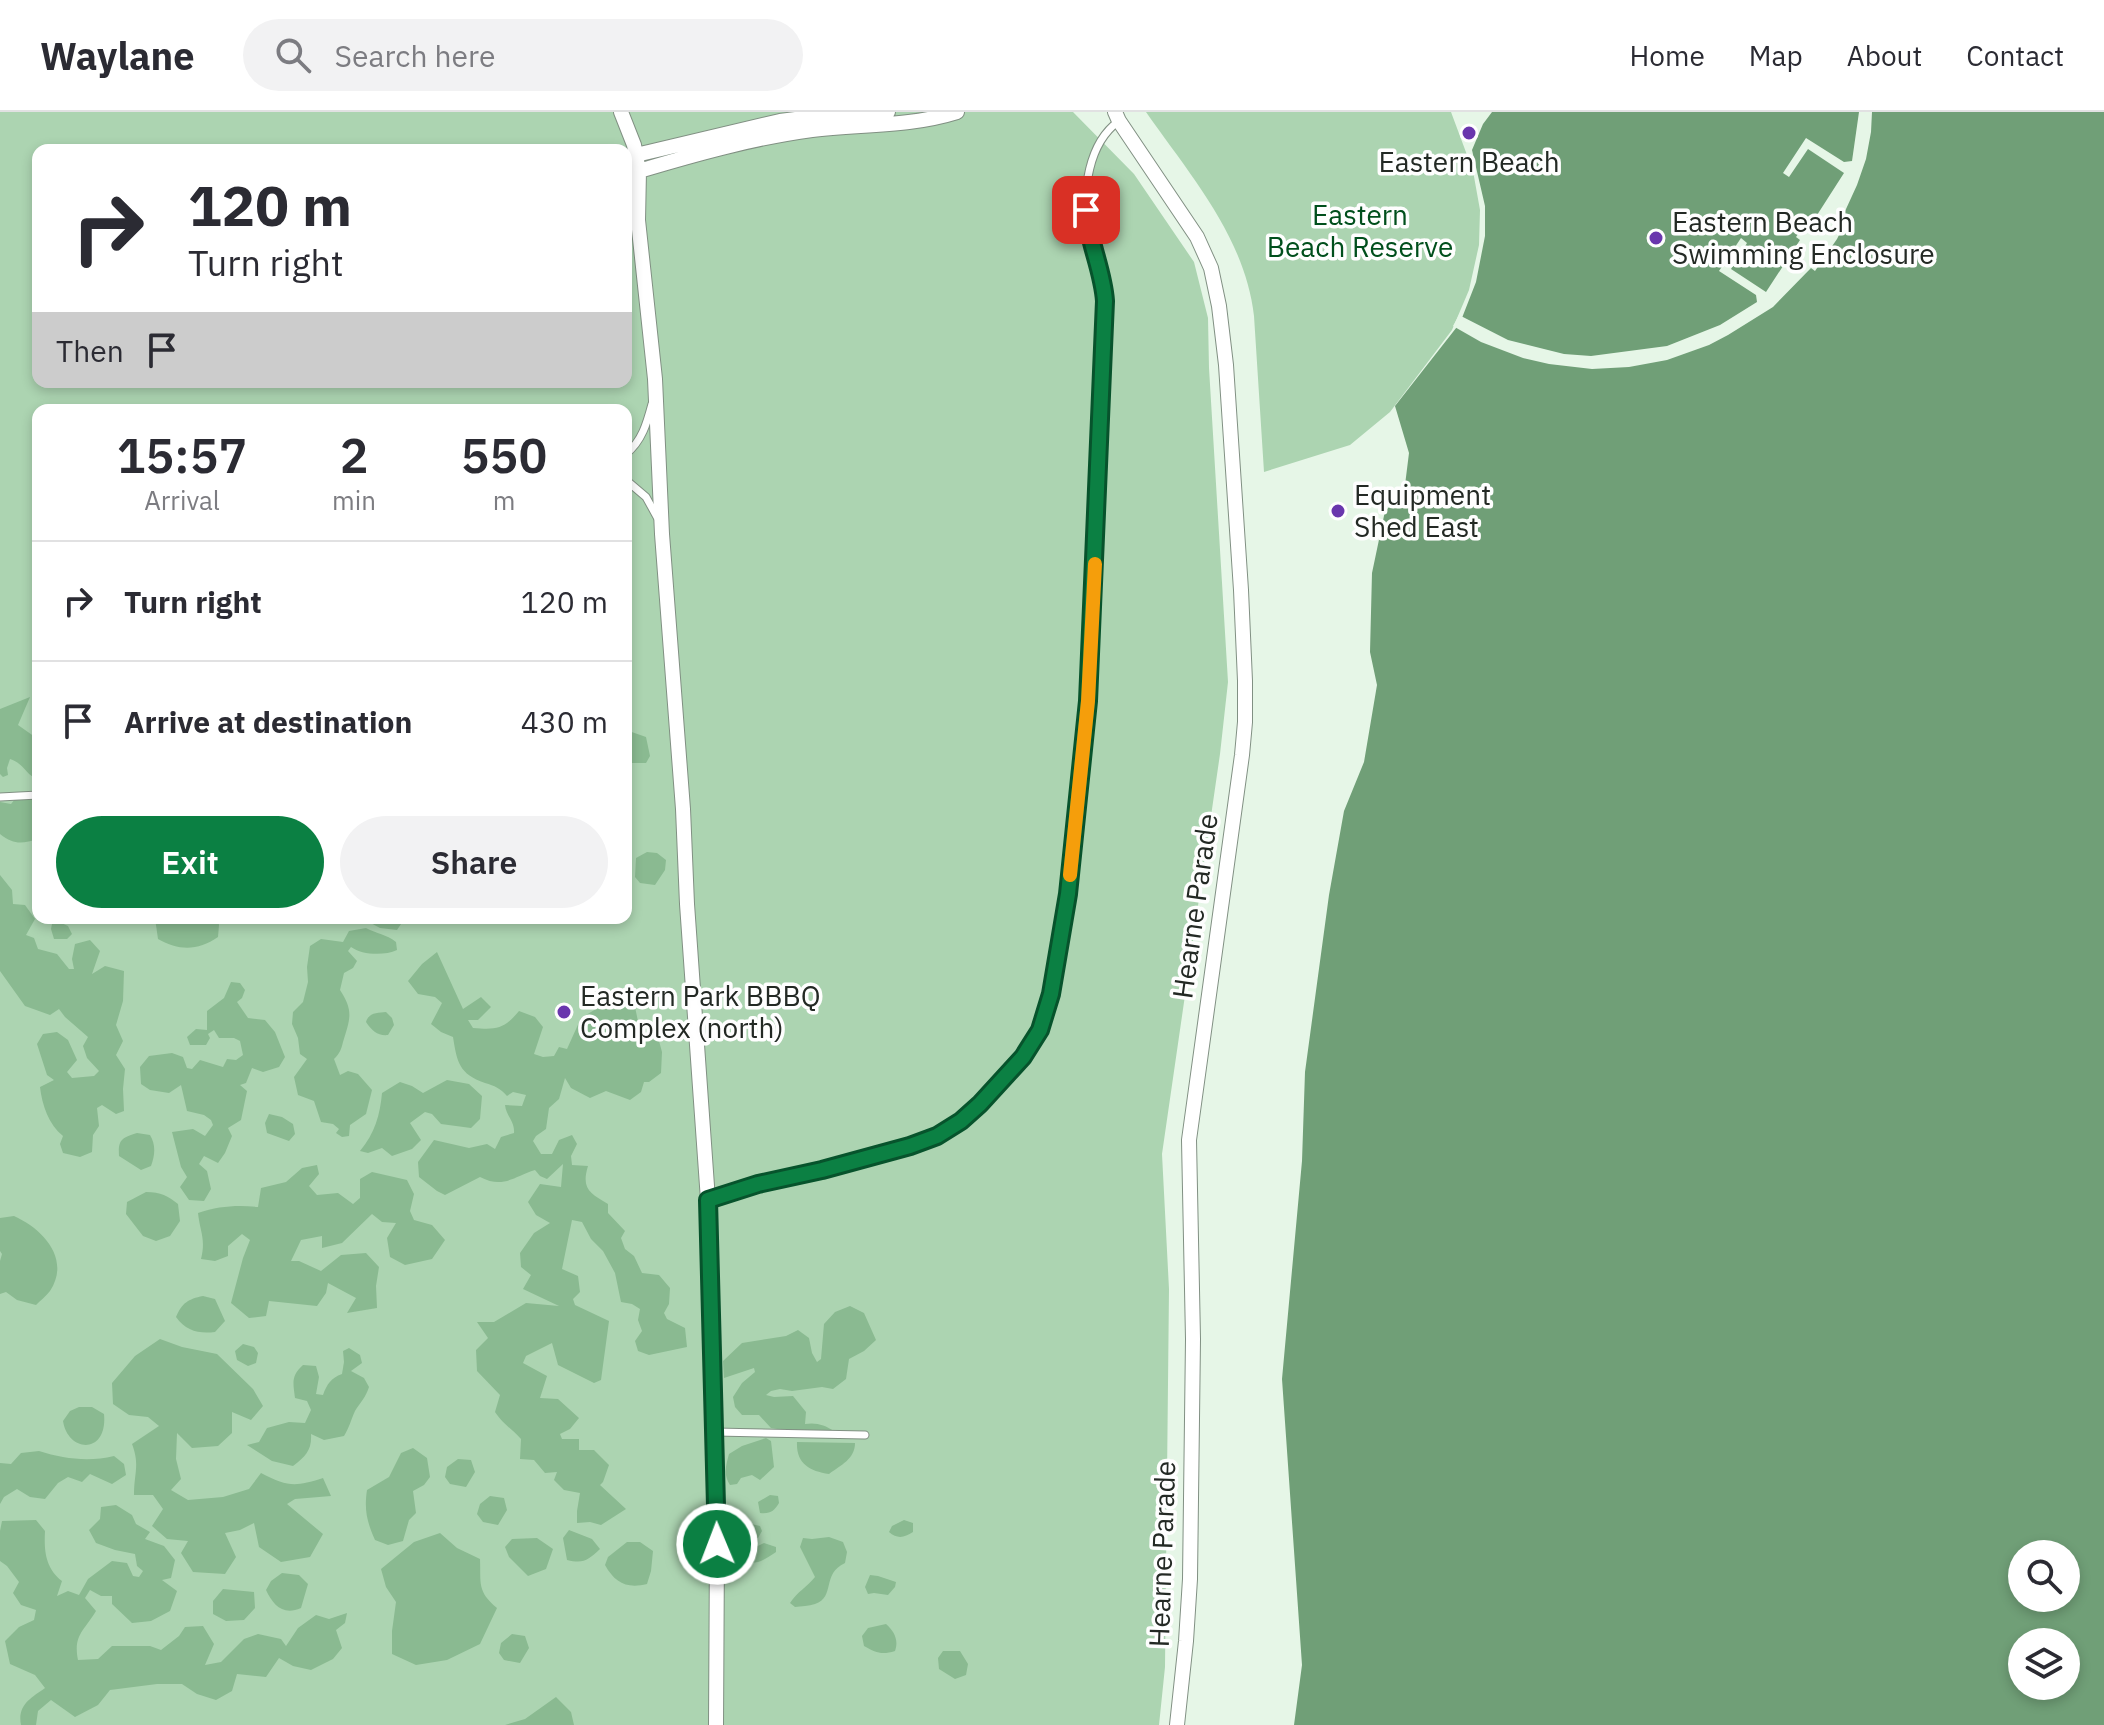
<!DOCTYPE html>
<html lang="en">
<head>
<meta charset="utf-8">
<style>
  body { margin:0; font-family:"IBM Plex Sans",sans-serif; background:#f2f2f3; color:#2b2b33; height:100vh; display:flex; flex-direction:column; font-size:30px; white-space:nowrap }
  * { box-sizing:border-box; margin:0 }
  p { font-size:26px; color:#7c7c81 }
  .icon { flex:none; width:44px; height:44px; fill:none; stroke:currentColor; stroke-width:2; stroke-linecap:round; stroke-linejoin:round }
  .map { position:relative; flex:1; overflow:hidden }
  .sheet { position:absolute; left:32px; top:292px; width:600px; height:520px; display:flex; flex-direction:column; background:#fff; border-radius:16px; box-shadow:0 4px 12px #0003 }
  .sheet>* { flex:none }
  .top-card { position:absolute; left:32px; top:32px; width:600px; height:244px; border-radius:16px; box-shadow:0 4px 12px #0003; background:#fff; color:#2b2b33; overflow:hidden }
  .tools { position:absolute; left:2008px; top:1428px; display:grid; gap:16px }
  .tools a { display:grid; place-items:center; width:72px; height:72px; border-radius:50%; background:#fff; box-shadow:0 4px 12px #0003; font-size:40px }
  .pin { position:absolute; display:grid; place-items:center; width:68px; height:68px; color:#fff; margin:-34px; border-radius:16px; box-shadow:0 4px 12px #0006 }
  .me { position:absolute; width:88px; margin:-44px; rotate:359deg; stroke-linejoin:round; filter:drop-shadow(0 0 6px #0008) }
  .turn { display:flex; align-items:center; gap:28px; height:168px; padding:0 24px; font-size:36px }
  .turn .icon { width:104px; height:104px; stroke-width:2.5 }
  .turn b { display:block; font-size:56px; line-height:68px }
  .then { display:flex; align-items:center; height:76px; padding:0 24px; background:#0003; gap:16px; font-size:30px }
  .eta { display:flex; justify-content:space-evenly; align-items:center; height:136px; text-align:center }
  .eta b { font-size:48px; font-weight:600; line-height:56px }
  .primary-button { display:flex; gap:16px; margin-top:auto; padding:16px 24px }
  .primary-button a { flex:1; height:92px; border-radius:48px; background:#0b8043; color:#fff; font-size:32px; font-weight:600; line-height:92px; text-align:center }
  .primary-button a+a { background:#f2f2f3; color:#2b2b33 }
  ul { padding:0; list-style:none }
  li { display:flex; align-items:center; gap:24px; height:120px; padding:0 24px; border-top:2px solid #e1e1e2 }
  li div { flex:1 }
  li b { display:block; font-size:30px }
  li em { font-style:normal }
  header { display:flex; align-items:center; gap:48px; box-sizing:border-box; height:112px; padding:0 40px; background:#fff; border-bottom:2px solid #e1e1e2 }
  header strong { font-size:38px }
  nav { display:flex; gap:44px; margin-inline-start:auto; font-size:28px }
  .search { width:560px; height:72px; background:#f2f2f3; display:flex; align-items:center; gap:20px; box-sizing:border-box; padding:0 28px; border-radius:44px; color:#7c7c81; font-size:30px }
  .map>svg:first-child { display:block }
  .green { fill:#acd4b1; fill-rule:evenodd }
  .forest { fill:#8aba91 }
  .water { fill:#709f77; fill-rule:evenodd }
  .pier { fill:#e6f6e7 }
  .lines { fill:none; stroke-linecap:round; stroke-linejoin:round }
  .lane-casing { stroke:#819083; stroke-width:9 }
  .street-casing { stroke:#819083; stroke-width:16 }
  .lane { stroke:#fff; stroke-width:7 }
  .street { stroke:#fff; stroke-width:14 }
  .route-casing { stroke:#07532c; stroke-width:20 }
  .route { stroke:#0b8043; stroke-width:14 }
  .slow { stroke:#f59e0b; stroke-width:14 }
  .poi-dot { fill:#6936ad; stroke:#fefefe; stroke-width:3 }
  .labels { text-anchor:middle; stroke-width:7; stroke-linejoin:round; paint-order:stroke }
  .poi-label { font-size:28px; fill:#232924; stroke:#fefefe; text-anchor:start }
  .park-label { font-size:28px; fill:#004f1c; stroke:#fefefe }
  .street-label { font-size:28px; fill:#232924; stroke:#fefefe }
</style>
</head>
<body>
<header>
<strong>Waylane</strong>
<div class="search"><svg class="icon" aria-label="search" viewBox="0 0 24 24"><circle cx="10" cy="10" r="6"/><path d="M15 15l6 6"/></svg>Search here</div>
<nav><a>Home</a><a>Map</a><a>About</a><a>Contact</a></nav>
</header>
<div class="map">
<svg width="2104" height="1613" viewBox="0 0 2104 1613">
  <rect width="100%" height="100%" fill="#e6f6e7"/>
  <path class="green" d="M0 0H1073L1134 62 1194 150 1208 206 1209 256 1228 570 1220 642 1162 1042 1169 1177 1165 1555 1159 1613H0ZM38 38H626V270H38ZM38 298H626V806H38Z
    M1146 0H1451L1473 59 1480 98 1479 133 1469 178 1452 218 1390 300 1350 333 1264 360 1254 204C1245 125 1190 63 1146 0Z"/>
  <path class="forest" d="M30 585 18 613 35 625 38 624V667C26 664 24 651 10 647L7 656 8 663 3 665 0 662V597Z
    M626 618 646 625 650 644 646 651H626Z
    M20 681 38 688V727C22 732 14 733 0 722V690L11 692Z
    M647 740 657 741 666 748 665 758 655 773 640 771 635 765 636 746Z
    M0 763 12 778 13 792 25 793 35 807 26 823 34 826 38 837 57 842 69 857H74L72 847 75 832 90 828 100 839 92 862 105 854 124 859 123 889 116 913 123 929 116 943 125 957 123 977 124 999 116 1002 102 993 97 996 99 1014 93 1023 92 1040 80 1045 63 1041 60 1032 63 1024C49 1013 42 993 40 975L54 968 47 963 37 932 43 922 57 920 68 928 77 948 67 960 72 966 94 964 99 959 87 946 83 934 88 925 65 905 59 897 50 903 25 894 0 859Z
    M155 806H217L219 813 218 825C198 839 179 839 158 827Z
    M367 806H405L397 818 380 816 367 809Z
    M59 810 68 814 72 822 67 827H54L51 817 52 812Z
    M366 816C377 822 386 822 396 830L397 838C384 844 362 843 351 835L348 839 357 849 353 856 344 861 340 878C354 899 350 907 343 930 341 938 340 941 334 947L340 963 348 959 358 962 372 978 366 1002 350 1013 349 1024 342 1025 336 1021 339 1017 333 1012 321 1010 314 989 298 983 294 965 307 947 300 942 298 926 292 912 293 900 303 890 308 870 307 855 310 834 321 827 343 830 349 819Z
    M437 840 463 897 481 885 491 895 478 908H468L473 916C497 918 504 917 519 899L535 905 543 915 534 942 543 945 554 944 559 935 567 937 581 906 606 891 635 895 639 914 645 926 659 929 662 940 661 961 649 970H644L641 980 630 988 606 979 590 986 571 976 565 966 559 987 549 996 546 1017 536 1024 533 1029 541 1042H552L559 1028 572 1023 577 1032 571 1044 572 1053 588 1054C581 1077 590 1081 608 1092V1101L625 1119 621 1126 625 1137 634 1144 642 1161 659 1163 670 1176 669 1192 664 1201 667 1207 685 1216 687 1235 649 1243 638 1239 635 1229 642 1219 638 1208 640 1197 632 1192 621 1190 615 1161 603 1139 591 1127 582 1110 572 1108 562 1157 578 1164 580 1180 573 1187 575 1193 609 1209 601 1268 594 1271 558 1253 552 1231 526 1244 523 1251 547 1264 540 1286 558 1287 579 1306 570 1317 560 1322 562 1327H579V1338H594L609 1353 603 1370 600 1373 626 1397 601 1413 590 1410 577 1411V1399L580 1381 564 1378 554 1368 557 1360 545 1361 534 1348 520 1347 521 1327C511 1316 504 1313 495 1300L500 1283 477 1259 476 1238 488 1226 477 1210H494L526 1191 559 1194 523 1177 531 1163 521 1155 520 1141 534 1121 550 1111 536 1103 528 1090 540 1072 561 1075 563 1052 547 1067 540 1064 535 1058C513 1065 503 1077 480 1065L445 1083 437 1079 419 1065 418 1050 434 1028 469 1036 487 1032 495 1037 501 1025 514 1021C515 1009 506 1004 505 993L522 994 526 983 513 980 507 984C500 976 495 974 485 971 459 962 457 950 453 925L441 920 431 912 442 891 435 885 418 882 408 869 422 852Z
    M231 870 240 871 245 878 242 886 237 890 248 906 265 908 275 920 285 945 279 955 263 960 252 956 246 971 240 973 247 979 241 1008 228 1016 232 1024 225 1041 218 1051 204 1044 199 1052 207 1059 211 1077 204 1089 189 1088 180 1075 187 1065 181 1055 172 1020 193 1017 205 1024 213 1013 211 1008 204 1003 187 999 181 973 169 981 150 978 141 972 140 955 149 944 172 941 183 945 187 956 192 957 200 948 223 955 227 947 236 948 243 943 240 929 234 926H219L214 918 208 922 210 926 206 933H190L187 925 196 917 207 918V899L224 886Z
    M386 900 392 906 394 913 388 923C378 924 372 919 366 910 369 900 378 901 386 900Z
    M447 968 469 972 482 984 480 1007 471 1016 441 1012 432 1002 425 1000 410 1011 421 1028 412 1037 392 1044 382 1036 368 1041 360 1039C375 1021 380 1003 382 981L400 970 412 974 423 981Z
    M269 1002 282 1005 293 1012 295 1022 289 1029 267 1021 265 1011Z
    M137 1021 150 1023C156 1033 155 1043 151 1054L141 1058 119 1044C118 1027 122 1026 137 1021Z
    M317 1053 319 1062 309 1074 317 1083 338 1081 353 1092 360 1086V1067L372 1060 407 1068 414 1082 410 1099 414 1108 432 1113 445 1128 432 1147 405 1153 390 1145 387 1126 396 1111 382 1110 372 1102 342 1131 322 1136V1124L301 1128 291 1149H299L321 1159 341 1143 366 1141 379 1155 376 1174 377 1196 347 1201 356 1186 328 1171 326 1181 317 1194 269 1189 266 1204 249 1206 231 1191 243 1146 250 1128 242 1122 228 1134V1144L215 1149 201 1147C206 1127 200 1120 198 1101 219 1094 237 1093 258 1095L261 1076 286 1070 302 1056Z
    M146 1080C161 1080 168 1084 178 1092L180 1109 170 1124 156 1129 143 1124 126 1102 127 1090Z
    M14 1104C43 1117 71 1147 50 1179 46 1184 40 1189 36 1193L17 1188 6 1180 0 1182V1149L2 1142 0 1139V1106Z
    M203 1184 215 1187 225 1209 215 1220C199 1222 186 1219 176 1205 182 1191 188 1187 203 1184Z
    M850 1194 864 1201 876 1228 864 1239 849 1247 846 1267 833 1277 822 1275 792 1279 780 1277 771 1279 766 1283 774 1285 793 1284 806 1300 805 1312C816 1310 825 1313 834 1319L784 1318 771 1316 759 1303H742L735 1295 733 1285 742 1271 755 1260 754 1256 724 1266 723 1249 742 1231 786 1224 798 1218 809 1226 812 1241 817 1250 821 1247 824 1212 835 1200Z
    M160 1227 182 1235 217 1242 253 1277 263 1294 251 1308 232 1300V1321L218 1334 192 1336 177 1321 176 1347 181 1367 171 1378 188 1388 223 1385 249 1377 261 1361C288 1375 295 1375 323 1366L331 1384 295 1387 287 1392 323 1422 310 1445 281 1450 259 1435 254 1411 240 1418 225 1421 236 1445 225 1462 193 1460 181 1441 188 1429 167 1427 152 1414 163 1397 153 1383H134C134 1361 140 1353 132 1332L159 1314 148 1305 129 1303 113 1292 112 1271 135 1244Z
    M243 1232 254 1235 258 1241 256 1251 248 1254 237 1248 235 1239Z
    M349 1236 360 1243 362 1251 351 1259 364 1266 369 1275C366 1285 360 1291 355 1299 351 1308 349 1316 344 1324L324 1328 311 1322C312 1338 306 1344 293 1354L272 1349 247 1333 259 1330 267 1316 289 1310 305 1311 311 1298 307 1289 295 1286C293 1270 291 1264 303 1253L316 1254 319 1265 316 1282 323 1283C327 1272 331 1266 342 1262L344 1250 343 1239Z
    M79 1295H92L104 1302C108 1343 68 1341 63 1309L70 1299Z
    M766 1326 771 1329 774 1355 760 1368 752 1363 741 1366 737 1372 730 1373C723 1363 726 1353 729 1342L742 1334Z
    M797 1330 855 1331C855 1347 841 1353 829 1362 809 1359 796 1351 797 1330Z
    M413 1336 427 1346 430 1365 424 1373 413 1379 416 1401 409 1408 403 1429 388 1433 375 1428C367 1410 364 1398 367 1378L389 1365 401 1341Z
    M39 1339C64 1347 89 1350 114 1344L124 1352 126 1363 112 1372 90 1362 82 1370 68 1365 58 1371 45 1387 30 1385 17 1377 4 1385 0 1392V1351L11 1352 21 1341Z
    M458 1347 471 1348 475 1360 466 1375 450 1372 445 1365 447 1355Z
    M770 1383 778 1384 779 1391C774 1399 771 1402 760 1401L758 1390Z
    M490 1384 504 1386 507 1398 498 1413 483 1410 477 1402 480 1392Z
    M116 1393 132 1403 136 1412 150 1420 145 1427 164 1434 175 1448 171 1466 162 1468 177 1479 170 1499 151 1509 132 1511 112 1492V1484H101L90 1478 85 1486 96 1499C84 1519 73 1523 78 1548L98 1547 112 1534H150L161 1538 179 1524 185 1515 203 1514 214 1532 205 1553 221 1550 244 1527 258 1522 281 1527 286 1534 298 1516 316 1503 329 1507 347 1501 345 1511 336 1518 342 1536 333 1547 311 1558 293 1554 279 1546 266 1565 237 1562 232 1579 216 1588 197 1582 182 1572H157L110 1578 98 1593 75 1605 51 1588 38 1599 36 1613H21C17 1593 31 1586 45 1576L35 1563 10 1552 5 1529 19 1515 34 1508 36 1498 21 1493 13 1481 19 1470 7 1454 0 1449V1419L2 1409 36 1408 45 1419C44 1438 45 1456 62 1469L57 1484 68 1479 79 1483 88 1467 112 1449 127 1451 133 1464 139 1465 143 1459 137 1454 135 1442 115 1438 96 1431 89 1418 100 1407 101 1395Z
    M736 1398 744 1403 747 1411 760 1414 762 1419 758 1426C747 1425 740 1419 730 1417 727 1410 727 1406 730 1400Z
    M904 1408 913 1411V1420C904 1426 897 1427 889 1420L892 1414Z
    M569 1418 592 1427 600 1437C588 1448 584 1452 567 1448L563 1426Z
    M440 1421 457 1436 480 1447C481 1472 477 1479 497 1496L480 1532 447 1548 416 1553 392 1542V1519L396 1490 386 1475 381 1457 414 1430Z
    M687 1433a10 10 0 1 1 20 0a10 10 0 1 1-20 0Z
    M829 1425 843 1430 847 1440 845 1451C821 1462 836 1485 815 1492 809 1494 801 1494 795 1495L790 1491C797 1480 807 1475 815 1465L800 1435 803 1426 812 1427Z
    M537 1426 553 1437 546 1457 528 1464 509 1445 505 1435 512 1427Z
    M627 1430H640L653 1439 651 1459 647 1472C627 1477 615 1471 605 1453L608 1445Z
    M764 1431 776 1435V1440C764 1448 756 1454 742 1449L741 1442Z
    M282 1461 299 1463 308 1472 301 1496C283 1504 273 1493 266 1478L271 1469Z
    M870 1463 878 1464 896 1470 895 1475 888 1483 874 1481 868 1482 865 1475Z
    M223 1477 254 1480 255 1496 244 1508 226 1509 213 1502V1489Z
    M886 1512C894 1519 899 1528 895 1539 882 1543 876 1541 864 1534L862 1524 868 1516Z
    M512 1522 525 1524 529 1536 520 1551 504 1548 499 1541 501 1531Z
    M943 1539H960L968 1552 966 1563 955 1567 939 1557 938 1546Z
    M556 1585 571 1600 574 1613H505L525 1607Z"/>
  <path class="water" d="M1492 0H2104V1613H1294L1302 1553 1282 1267 1302 1049 1305 960 1329 783 1344 699 1364 650 1377 573 1370 540 1372 461 1385 399 1404 381 1409 341 1395 294 1460 211 1476 170 1485 124V94L1472 38 1483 12ZM2022 1442H2066V1486H2022ZM2022 1530H2066V1574H2022Z"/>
  <path class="pier" d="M1859 0H1872L1871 20 1866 47 1857 73 1841 108 1845 111 1837 127 1815 159 1811 156 1773 195 1728 223 1709 233 1667 248 1629 255 1592 257 1549 252 1523 246 1481 230 1453 214 1459 203 1508 228 1564 242 1591 244 1667 234 1720 213 1757 190 1756 183 1719 159 1741 126 1747 131 1731 157 1766 180 1800 128 1796 125 1805 112 1810 114 1844 61 1808 37 1789 65 1783 61 1806 26 1844 50 1852 49Z"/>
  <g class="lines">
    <g class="lane-casing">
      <path id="lane" d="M626 342C642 329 647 311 652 292
        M626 368 646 385 657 405
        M0 685 38 683
        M708 1088 758 1072 822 1058 910 1034 937 1024 961 1009 980 992 1023 945 1040 918 1051 882 1068 782 1088 589 1105 189C1103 163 1092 140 1088 115 1082 80 1088 31 1119 9
        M715 1320 865 1323"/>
    </g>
    <g class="street-casing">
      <path id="street" d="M621 0 634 33 639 59 638 108 655 267 662 422 683 697 687 792 708 1088 717 1432 716 1613
        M1115 0 1119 9 1197 125 1211 156 1219 194 1226 253 1241 478 1245 569V610L1242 643 1189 1028 1193 1227 1190 1467 1186 1529 1177 1613
        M636 43 780 9 826 3 888 0
        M639 59C696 42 753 26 812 18 861 12 909 15 957 0"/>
    </g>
    <use href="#lane" class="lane"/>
    <use href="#street" class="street"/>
  </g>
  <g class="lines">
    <g class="route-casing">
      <path id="route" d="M717 1432 708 1088 758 1072 822 1058 910 1034 937 1024 961 1009 980 992 1023 945 1040 918 1051 882 1068 782 1088 589 1105 189C1103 158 1088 129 1086 98"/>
    </g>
    <use href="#route" class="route"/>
    <path class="slow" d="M1070 763 1088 589 1095 452"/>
  </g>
  <g class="poi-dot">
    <circle cx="1469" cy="21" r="8"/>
    <circle cx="1656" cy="126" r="8"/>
    <circle cx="1338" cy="399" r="8"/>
    <circle cx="564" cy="900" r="8"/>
  </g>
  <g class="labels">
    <g class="poi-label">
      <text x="1469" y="60" text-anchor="middle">Eastern Beach</text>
      <text x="1672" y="120">Eastern Beach<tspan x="1672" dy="32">Swimming Enclosure</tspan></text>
      <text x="1354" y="393">Equipment<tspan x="1354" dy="32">Shed East</tspan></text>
      <text x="580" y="894">Eastern Park BBBQ<tspan x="580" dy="32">Complex (north)</tspan></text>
    </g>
    <g class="park-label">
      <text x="1360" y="113">Eastern<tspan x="1360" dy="32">Beach Reserve</tspan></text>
    </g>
    <g class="street-label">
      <text transform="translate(1195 794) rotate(-82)" y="10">Hearne Parade</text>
      <text transform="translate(1162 1442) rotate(-88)" y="10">Hearne Parade</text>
    </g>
  </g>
</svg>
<div class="tools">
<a><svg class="icon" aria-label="search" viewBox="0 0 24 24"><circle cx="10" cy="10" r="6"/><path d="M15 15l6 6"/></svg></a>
<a><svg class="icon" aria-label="layers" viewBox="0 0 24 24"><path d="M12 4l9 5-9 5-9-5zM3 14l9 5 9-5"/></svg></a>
</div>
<div class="pin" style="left:1086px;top:98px;background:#d93025"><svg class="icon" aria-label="arrive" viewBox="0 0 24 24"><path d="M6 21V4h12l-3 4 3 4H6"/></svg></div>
<svg class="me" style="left:717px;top:1432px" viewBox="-20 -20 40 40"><circle r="17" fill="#0b8043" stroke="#fff" stroke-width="3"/><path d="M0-11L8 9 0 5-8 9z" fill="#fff"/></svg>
<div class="top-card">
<div class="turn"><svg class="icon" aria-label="right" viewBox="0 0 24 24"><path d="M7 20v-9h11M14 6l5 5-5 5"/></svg><div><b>120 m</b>Turn right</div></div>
<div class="then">Then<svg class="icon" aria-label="arrive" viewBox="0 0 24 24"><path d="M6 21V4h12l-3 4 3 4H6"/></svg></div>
</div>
<section class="sheet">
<div class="eta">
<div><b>15:57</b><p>Arrival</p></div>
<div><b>2</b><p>min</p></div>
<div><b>550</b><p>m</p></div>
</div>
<ul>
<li><svg class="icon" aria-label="right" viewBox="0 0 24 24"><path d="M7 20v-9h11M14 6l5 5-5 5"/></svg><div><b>Turn right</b></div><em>120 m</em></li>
<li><svg class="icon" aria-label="arrive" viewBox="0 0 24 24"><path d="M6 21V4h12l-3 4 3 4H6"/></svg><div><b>Arrive at destination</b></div><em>430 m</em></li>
</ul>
<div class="primary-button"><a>Exit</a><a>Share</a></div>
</section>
</div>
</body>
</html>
